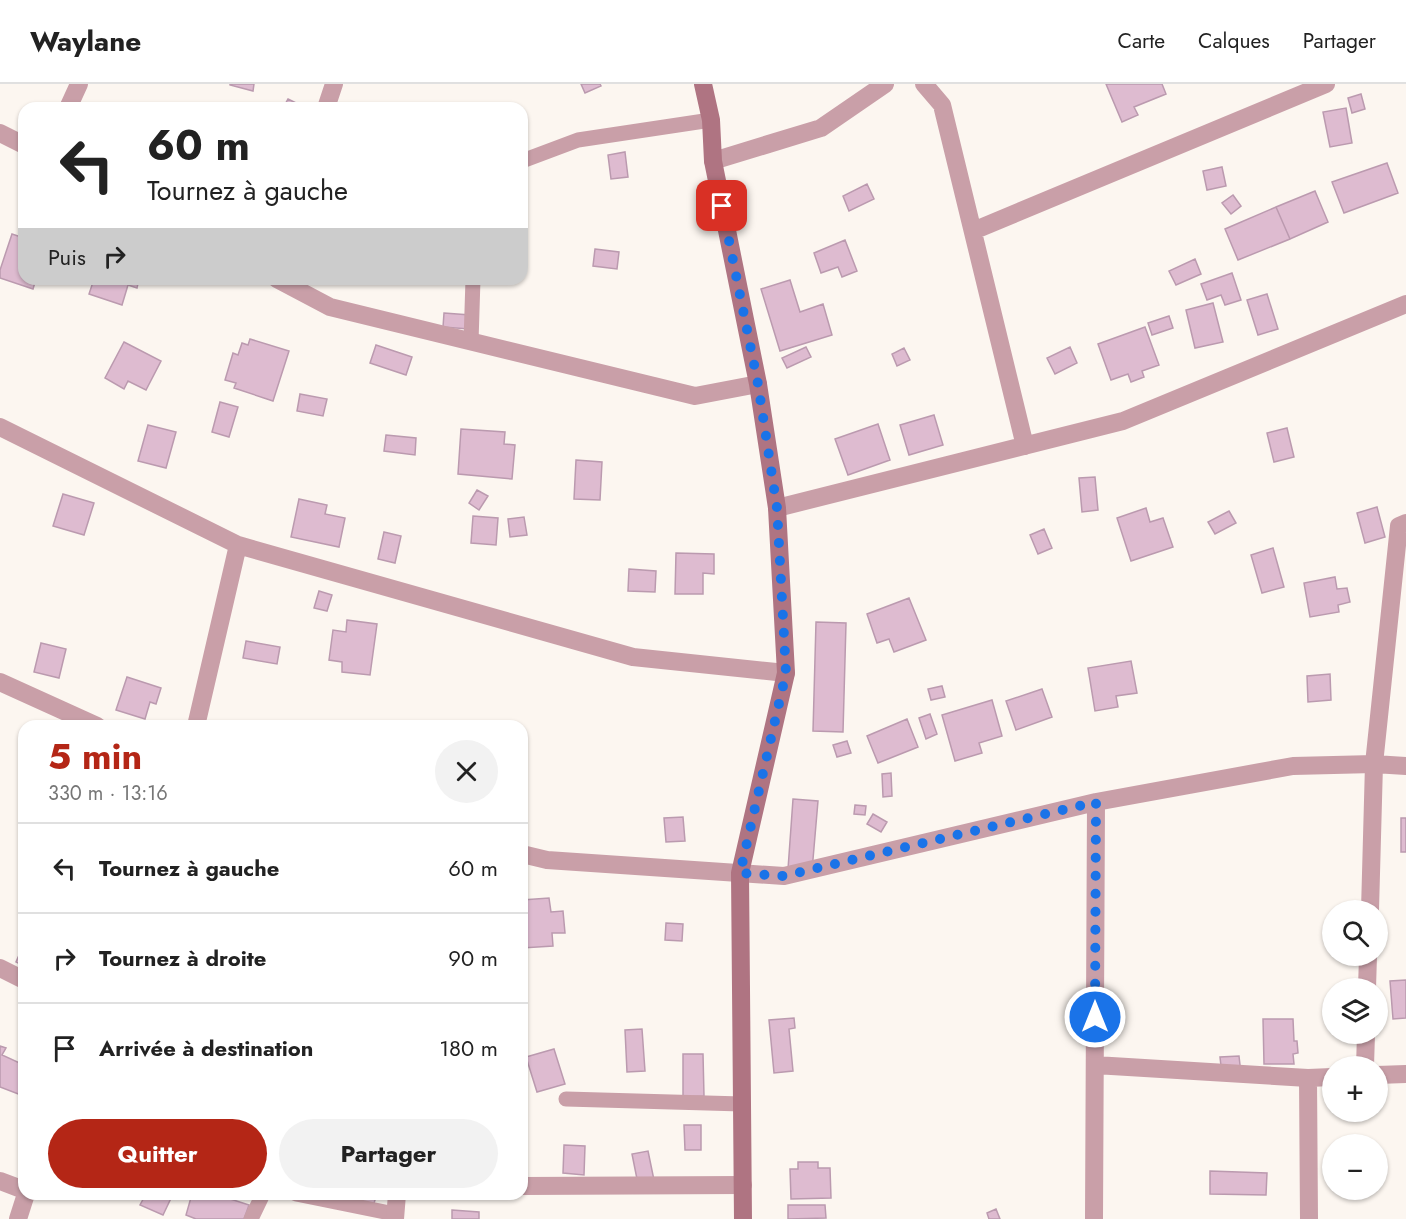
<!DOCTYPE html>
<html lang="fr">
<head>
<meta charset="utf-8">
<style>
  body { margin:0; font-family:Jost,sans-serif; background:#f2f2f2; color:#222; height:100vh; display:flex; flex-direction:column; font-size:22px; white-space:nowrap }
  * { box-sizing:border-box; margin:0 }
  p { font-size:20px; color:#767676 }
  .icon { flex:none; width:33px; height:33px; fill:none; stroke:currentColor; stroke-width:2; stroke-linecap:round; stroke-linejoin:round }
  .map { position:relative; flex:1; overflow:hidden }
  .drawer { position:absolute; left:18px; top:636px; width:510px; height:480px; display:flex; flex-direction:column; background:#fff; border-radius:18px; box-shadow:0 2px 4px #0004 }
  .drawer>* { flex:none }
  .banner { position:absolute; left:18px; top:18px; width:510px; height:183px; border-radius:18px; box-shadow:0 2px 4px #0004; background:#fff; color:#222; overflow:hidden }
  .buttons { position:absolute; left:1322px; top:816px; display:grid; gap:12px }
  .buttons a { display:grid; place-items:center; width:66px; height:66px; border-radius:50%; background:#fff; box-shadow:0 2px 4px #0004; font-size:30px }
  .pin { position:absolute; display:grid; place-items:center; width:51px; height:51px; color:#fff; margin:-26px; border-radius:12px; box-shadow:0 3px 9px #0006 }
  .me { position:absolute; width:66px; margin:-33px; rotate:0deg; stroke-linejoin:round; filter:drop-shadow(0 0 4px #0008) }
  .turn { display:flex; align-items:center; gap:21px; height:126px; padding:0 30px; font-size:27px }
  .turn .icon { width:78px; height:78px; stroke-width:2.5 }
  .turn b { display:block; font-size:42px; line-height:51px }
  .then { display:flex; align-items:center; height:57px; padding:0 30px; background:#0003; gap:12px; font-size:22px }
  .round { display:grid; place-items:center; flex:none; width:63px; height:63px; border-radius:32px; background:#f2f2f2 }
  .overview { display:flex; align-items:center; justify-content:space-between; height:102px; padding:0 30px }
  h1 { font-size:36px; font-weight:700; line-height:45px; color:#b42616 }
  .primary-button { display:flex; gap:12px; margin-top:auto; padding:12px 30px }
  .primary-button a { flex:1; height:69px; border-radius:36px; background:#b42616; color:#fff; font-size:24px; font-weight:700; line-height:69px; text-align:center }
  .primary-button a+a { background:#f2f2f2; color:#222 }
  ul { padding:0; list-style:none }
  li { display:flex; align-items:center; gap:18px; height:90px; padding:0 30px; border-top:2px solid #e0e0e0 }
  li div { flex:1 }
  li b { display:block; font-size:22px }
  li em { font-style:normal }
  header { display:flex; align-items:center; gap:36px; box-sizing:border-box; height:84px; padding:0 30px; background:#fff; border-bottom:2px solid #e0e0e0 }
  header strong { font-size:28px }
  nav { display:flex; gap:33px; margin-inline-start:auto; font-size:21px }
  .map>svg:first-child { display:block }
  .building { fill:#debbd0; stroke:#bb9aaf; stroke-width:1.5 }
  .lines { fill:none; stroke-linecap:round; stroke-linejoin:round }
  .lane { stroke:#c99fa8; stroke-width:15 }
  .street { stroke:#c99fa8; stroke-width:18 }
  .secondary { stroke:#af7482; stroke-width:18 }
  .route { stroke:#1a73e8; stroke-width:10; stroke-dasharray:0 18 }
</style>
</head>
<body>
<header>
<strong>Waylane</strong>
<nav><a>Carte</a><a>Calques</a><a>Partager</a></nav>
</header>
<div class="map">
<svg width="1406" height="1135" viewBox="0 0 1406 1135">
  <rect width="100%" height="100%" fill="#fcf6f0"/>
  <path class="building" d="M230 0H254L253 7 230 1Z
    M581 0H600L601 2 585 9Z
    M1106 0H1162L1166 10 1134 23 1138 31 1122 38Z
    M1361 10 1365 25 1352 29 1348 14Z
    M288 15 306 24H283Z
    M1346 24 1352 59 1330 63 1323 28Z
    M625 68 628 93 611 95 608 71Z
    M1387 79 1398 109 1344 129 1332 98Z
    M1222 83 1226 102 1207 106 1203 87Z
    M867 100 874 115 849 127 843 112Z
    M1315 107 1328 138 1290 155 1276 123Z
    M1233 111 1241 122 1231 130 1222 119Z
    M1276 123 1290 155 1238 176 1225 145Z
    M12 150 24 154V195H36L33 205 0 194V186Z
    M845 156 857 187 842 193 838 183 821 189 814 169Z
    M595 165 619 168 617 185 593 182Z
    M1195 175 1201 190 1176 201 1169 187Z
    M1232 189 1241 216 1225 221 1221 211 1207 216 1201 200Z
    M94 195H139L137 204 128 201 122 221 89 210Z
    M790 196 800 228 823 220 832 251 780 267 761 205Z
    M1267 210 1278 245 1258 251 1247 216Z
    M1213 219 1223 258 1195 264 1186 226Z
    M444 229 470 231 469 245 443 243Z
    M1169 232 1173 244 1152 251 1148 239Z
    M1145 243 1159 281 1142 287 1144 293 1131 298 1128 290 1111 296 1098 260Z
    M250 255 289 267 273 317 234 304 236 299 225 296 233 269 238 271 242 259 248 261Z
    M124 258 161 277 146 306 128 297 124 305 105 294Z
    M376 261 412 273 406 291 370 279Z
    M806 263 811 273 787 284 782 274Z
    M1070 263 1077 279 1055 290 1047 274Z
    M904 264 910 276 897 282 892 270Z
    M300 310 327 315 323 332 297 327Z
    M220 318 238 323 229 353 212 348Z
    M934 331 943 361 909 371 900 341Z
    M878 340 890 376 848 391 835 355Z
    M148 341 176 348 166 384 138 377Z
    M1287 344 1294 373 1274 378 1267 349Z
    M461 345 505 348 504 360 515 361 512 395 458 390Z
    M386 351 416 354 415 371 384 367Z
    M576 376 602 378 600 416 574 415Z
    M1095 393 1098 426 1082 428 1079 394Z
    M477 406 488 412 479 426 469 419Z
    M63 410 94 419 84 451 53 442Z
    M299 415 327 421 325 430 345 434 339 463 291 453Z
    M1377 423 1385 453 1365 459 1357 429Z
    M1146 424 1150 438 1163 434 1173 463 1131 477 1117 434Z
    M1229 427 1236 439 1215 450 1208 438Z
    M473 432 498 434 496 461 471 459Z
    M524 433 527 451 510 453 508 435Z
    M1044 445 1052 464 1038 470 1030 451Z
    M384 448 401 452 395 479 378 475Z
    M1273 464 1284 503 1262 509 1251 471Z
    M676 469 714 470V490L703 489V510H675Z
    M629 485 656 487 655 508 628 507Z
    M1335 493 1337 505 1347 504 1350 518 1338 521 1339 528 1310 533 1304 499Z
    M319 507 332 511 327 527 314 524Z
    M909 514 926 556 894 568 889 555 877 559 867 530Z
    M347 536 377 540 370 591 342 588V578L329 576 333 546 346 548Z
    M816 538 846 539 843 648 813 647Z
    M246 557 280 563 277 580 243 574Z
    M41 559 66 565 59 594 34 588Z
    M1131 577 1137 609 1116 612 1118 623 1095 627 1088 584Z
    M1330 590 1331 616 1308 618 1307 592Z
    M127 593 161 604 156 620 150 618 145 635 116 626Z
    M942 602 945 613 931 616 928 605Z
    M1042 605 1052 633 1016 646 1006 617Z
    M992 616 1002 652 979 659 982 669 955 677 942 631Z
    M930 630 937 650 926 655 919 634Z
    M907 635 918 663 878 679 867 652Z
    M847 657 851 669 837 673 833 661Z
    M891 689 892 712 883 713 882 690Z
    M793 715 818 717 812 787 788 785Z
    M855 721 866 722 865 731 854 730Z
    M873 730 887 738 881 748 867 740Z
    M683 733 685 757 666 758 664 734Z
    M1401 734H1406V768H1401Z
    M549 814 551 828 563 827 565 849H552L553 862 522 864V816Z
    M666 839 683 840 682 857 665 856Z
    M24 860V882L16 878Z
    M1406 896V934L1393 935 1390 897Z
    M794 934 795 944 789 945 793 987 774 989 769 936Z
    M1263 935H1293L1294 957H1297L1298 969 1293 970 1294 980H1264Z
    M642 945 645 987 627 988 625 946Z
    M0 962 6 964 2 971 24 981V1004L21 1011 0 1003Z
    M554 965 565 1000 537 1008 526 973Z
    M683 970H703L704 1012 683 1013Z
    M1239 972 1241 990 1222 991 1220 973Z
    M684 1041H701V1066H685Z
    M564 1061 585 1062 584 1091 563 1089Z
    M648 1067 654 1096 638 1100 632 1070Z
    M798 1078H818V1084H830L831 1114 791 1115 790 1085H798Z
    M1210 1087 1267 1089 1266 1111 1210 1110Z
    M146 1110H173L163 1131 140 1121Z
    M192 1110H215L249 1121 244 1135H196L186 1131Z
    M338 1110H377L373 1122 338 1112Z
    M788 1121H825L826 1134 788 1135Z
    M996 1125 1000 1135H989L987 1129Z
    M452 1126 479 1128V1135H452Z"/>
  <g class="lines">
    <path class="lane" d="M522 77 578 56 711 36
      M471 258 473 195
      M566 1015 742 1020
      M296 1110 395 1130
      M251 1135 263 1110"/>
    <path class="street" d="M924 0 942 21 1025 362
      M68 24 79 0
      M326 24 334 0
      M0 49 24 61
      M713 77 821 44 885 0
      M973 147 1326 0
      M277 195 330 223 695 312 758 300
      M0 343 238 461 633 573 786 589
      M777 424 1123 337 1406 220
      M0 598 97 642
      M196 642 238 461
      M522 770 547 776 784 792 1096 718 1293 682 1374 680 1406 682
      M1370 826 1374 680 1399 442 1406 439
      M0 884 24 896
      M1367 904 1368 872
      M1095 981 1308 994 1332 993
      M1365 982 1366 950
      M1377 991 1406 990
      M1308 994 1309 1135
      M0 1097 24 1106
      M522 1102 743 1101
      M18 1135 26 1110
      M395 1135 397 1110
      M1094 1135 1096 718"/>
    <path class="secondary" d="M703 0 711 36 713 77 758 300 777 424 786 589 740 789 743 1135"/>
  </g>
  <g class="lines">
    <path class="route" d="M722 122 758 300 777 424 786 589 740 789 784 792 1096 718 1095 933"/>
  </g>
</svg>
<div class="buttons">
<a><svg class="icon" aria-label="search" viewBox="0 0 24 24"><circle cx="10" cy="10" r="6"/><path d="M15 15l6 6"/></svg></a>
<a><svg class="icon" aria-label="layers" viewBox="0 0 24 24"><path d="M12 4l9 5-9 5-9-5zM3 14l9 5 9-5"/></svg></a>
<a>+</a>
<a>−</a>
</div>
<div class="pin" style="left:722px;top:122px;background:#d93025"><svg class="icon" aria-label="arrive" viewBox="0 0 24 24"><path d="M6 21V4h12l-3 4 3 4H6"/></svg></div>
<svg class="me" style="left:1095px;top:933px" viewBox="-20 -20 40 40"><circle r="17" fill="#1a73e8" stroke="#fff" stroke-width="3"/><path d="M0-11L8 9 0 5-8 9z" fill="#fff"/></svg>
<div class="banner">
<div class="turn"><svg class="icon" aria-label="left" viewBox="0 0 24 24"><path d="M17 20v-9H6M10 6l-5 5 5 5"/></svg><div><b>60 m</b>Tournez à gauche</div></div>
<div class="then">Puis<svg class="icon" aria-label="right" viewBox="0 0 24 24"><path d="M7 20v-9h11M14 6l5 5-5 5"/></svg></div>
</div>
<section class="drawer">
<div class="overview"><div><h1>5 min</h1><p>330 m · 13:16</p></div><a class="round"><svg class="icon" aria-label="close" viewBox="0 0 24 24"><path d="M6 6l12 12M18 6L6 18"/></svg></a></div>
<ul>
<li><svg class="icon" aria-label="left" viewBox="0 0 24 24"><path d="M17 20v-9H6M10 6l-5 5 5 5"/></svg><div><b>Tournez à gauche</b></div><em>60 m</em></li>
<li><svg class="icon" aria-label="right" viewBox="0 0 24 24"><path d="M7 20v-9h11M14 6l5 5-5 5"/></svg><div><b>Tournez à droite</b></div><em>90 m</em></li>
<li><svg class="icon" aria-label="arrive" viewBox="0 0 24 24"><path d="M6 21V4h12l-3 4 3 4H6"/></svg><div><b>Arrivée à destination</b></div><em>180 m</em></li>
</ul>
<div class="primary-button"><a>Quitter</a><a>Partager</a></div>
</section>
</div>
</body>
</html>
